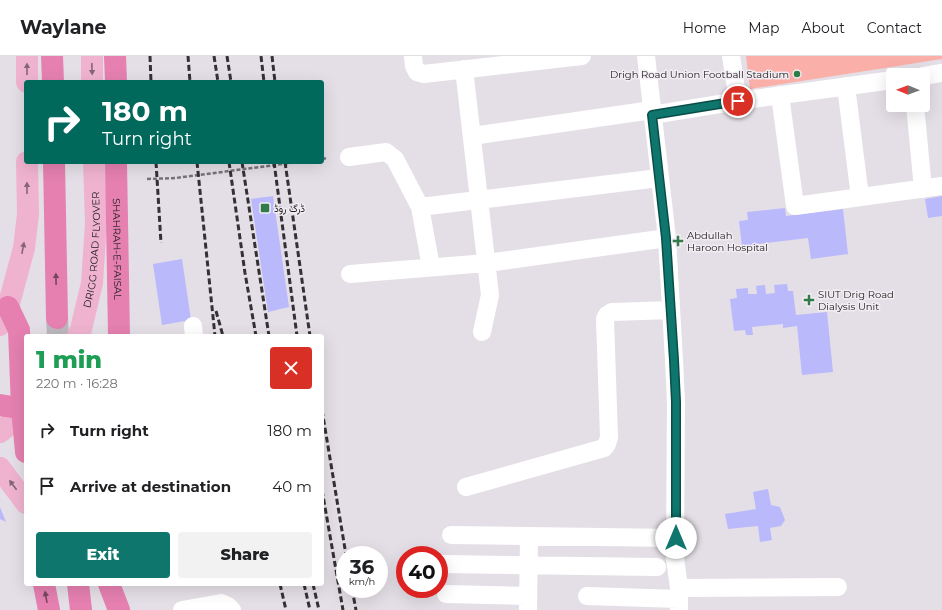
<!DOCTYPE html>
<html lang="en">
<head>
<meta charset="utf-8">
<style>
  body { margin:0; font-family:Montserrat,Vazirmatn,sans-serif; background:#f2f2f2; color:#202124; height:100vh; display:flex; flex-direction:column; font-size:15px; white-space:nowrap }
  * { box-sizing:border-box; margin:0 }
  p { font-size:13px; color:#757577 }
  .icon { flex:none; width:22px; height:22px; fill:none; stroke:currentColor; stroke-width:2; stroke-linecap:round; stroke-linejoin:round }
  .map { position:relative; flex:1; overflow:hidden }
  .details { position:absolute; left:24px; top:278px; width:300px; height:252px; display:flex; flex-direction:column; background:#fff; border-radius:4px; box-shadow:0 4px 16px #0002 }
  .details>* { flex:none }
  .banner { position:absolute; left:24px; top:24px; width:300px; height:84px; border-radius:4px; box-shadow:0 4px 16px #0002; background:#00695c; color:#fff; overflow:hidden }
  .needle { width:26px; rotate:271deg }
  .fabs { position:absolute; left:886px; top:12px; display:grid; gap:8px }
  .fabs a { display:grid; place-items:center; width:44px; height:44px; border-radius:4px; background:#fff; box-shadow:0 4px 16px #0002; font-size:20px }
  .speed { position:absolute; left:336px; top:490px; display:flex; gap:8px; font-size:20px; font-weight:700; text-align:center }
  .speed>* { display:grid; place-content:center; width:52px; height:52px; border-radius:50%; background:#fff; box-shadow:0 4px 16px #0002; line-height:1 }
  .speed small { font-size:10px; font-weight:400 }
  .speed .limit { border:6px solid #d22; background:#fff; color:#111 }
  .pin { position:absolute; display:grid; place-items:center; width:34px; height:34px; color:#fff; margin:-17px; border:2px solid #fff; border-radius:50%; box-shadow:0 1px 4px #0007 }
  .me { position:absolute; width:44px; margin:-22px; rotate:0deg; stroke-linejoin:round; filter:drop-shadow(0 0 3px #0008) }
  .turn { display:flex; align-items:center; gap:14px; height:84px; padding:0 12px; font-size:18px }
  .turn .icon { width:52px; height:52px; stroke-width:2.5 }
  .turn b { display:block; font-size:28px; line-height:34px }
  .round { display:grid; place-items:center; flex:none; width:42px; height:42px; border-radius:4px; background:#f2f2f2 }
  .summary { display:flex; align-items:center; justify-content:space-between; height:68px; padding:0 12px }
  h1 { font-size:24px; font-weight:800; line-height:30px; color:#1e9e55 }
  .button { display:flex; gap:8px; margin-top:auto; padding:8px 12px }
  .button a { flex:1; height:46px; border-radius:4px; background:#0f766e; color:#fff; font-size:16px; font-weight:800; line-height:46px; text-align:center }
  .button a+a { background:#f2f2f2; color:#202124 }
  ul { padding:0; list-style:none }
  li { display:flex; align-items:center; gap:12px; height:56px; padding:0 12px }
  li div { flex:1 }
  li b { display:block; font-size:15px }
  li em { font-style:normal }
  header { display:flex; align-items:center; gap:24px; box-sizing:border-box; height:56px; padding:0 20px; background:#fff; border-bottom:1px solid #e0e0e0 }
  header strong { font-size:19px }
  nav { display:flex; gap:22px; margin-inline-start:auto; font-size:14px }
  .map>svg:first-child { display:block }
  .green { fill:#fbafa9 }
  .building { fill:#b9b9fc }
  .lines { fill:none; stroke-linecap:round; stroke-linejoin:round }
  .highway-tunnel { stroke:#bcb7bd; stroke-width:22; stroke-dasharray:22 11; stroke-linecap:butt }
  .path { stroke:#767277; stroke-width:2.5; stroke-dasharray:4 2; stroke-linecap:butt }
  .minor { stroke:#fff; stroke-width:18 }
  .major { stroke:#efb3d0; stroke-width:22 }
  .highway { stroke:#e580b1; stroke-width:22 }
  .rail { stroke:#343134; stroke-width:3; stroke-dasharray:6 3; stroke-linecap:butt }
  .oneway { fill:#846675 }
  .oneway2 { fill:#75475e }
  .route-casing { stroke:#0a4d48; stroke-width:10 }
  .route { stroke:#0f766e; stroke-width:7 }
  .poi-dot { fill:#317b48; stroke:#f2edf3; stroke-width:1.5 }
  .labels { text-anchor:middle; stroke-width:3; stroke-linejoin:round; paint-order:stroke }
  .poi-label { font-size:10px; fill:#1a181a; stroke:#f2edf3; text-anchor:start }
  .street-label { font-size:10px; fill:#1a181a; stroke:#f2edf3 }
</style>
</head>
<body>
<header>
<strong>Waylane</strong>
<nav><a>Home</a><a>Map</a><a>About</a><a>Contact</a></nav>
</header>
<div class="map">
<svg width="942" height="554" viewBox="0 0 942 554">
  <rect width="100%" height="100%" fill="#e4dfe6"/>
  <path class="green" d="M746 0H942V3L750 33Z"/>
  <path class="building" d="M273 140 289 251 268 256 251 143Z
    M942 140V160L928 162 925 143Z
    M785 152 786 160 843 153 848 198 811 203 808 182 742 190 739 165 748 164 747 156Z
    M182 203 191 264 162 269 153 208Z
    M787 228 788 235H793L796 259 827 256 833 316 802 319 797 270 783 272V268L752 271 753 279H746L745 274 734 275 730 243 737 242 736 233 748 232V238H757L756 230 765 229 766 238 775 237 774 229Z
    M768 433 771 449 780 451 785 464 781 470 770 472 772 484 760 486 758 470 728 473 725 458 756 453 753 436Z
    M0 451 6 466 0 463Z"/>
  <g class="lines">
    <path class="highway-tunnel" d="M57 262 58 280"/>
    <path class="path" d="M322 103 328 102
      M147 123 176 122 298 106"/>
    <path class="minor" d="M413 0 414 10 417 16 424 18 582 0
      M646 0 667 182 674 304 676 346 675 502 679 532V554
      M731 0 738 45
      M464 13 490 239 482 276
      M923 20 942 17
      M846 30 860 141
      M780 39 795 150 942 130
      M915 49 923 133
      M652 59 738 45 893 24
      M472 80 652 54
      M349 101 386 96 395 103 420 151 659 122
      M420 151 431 211
      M350 218 487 207 667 182
      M193 270 194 280
      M466 431 604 392 607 388 609 381 605 263 607 259 612 256 671 254
      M451 479 676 482
      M442 508 657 511
      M679 532 838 531
      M446 538 528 540
      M587 540 679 543
      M182 554 221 547 228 550 232 554
      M528 554 529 480"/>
    <g class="major">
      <path d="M27 0V26"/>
      <path d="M92 0V26"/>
      <path d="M0 269 8 251 24 192 28 158 27 106"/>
      <path id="s1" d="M78 280 81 273 92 227 96 167 94 106"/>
      <path d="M0 376 26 354"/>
      <path d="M0 412 26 447"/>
    </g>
    <g class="highway">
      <path d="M52 0 53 26"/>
      <path d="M115 0 116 26"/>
      <path d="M54 106 57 262"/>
      <path id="s2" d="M116 106 119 280"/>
      <path d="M8 251 19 274 22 352 26 396"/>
      <path d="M0 349 26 353"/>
      <path d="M44 528 49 554"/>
      <path d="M78 528 81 554"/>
      <path d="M109 528 119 554"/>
    </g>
    <path class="rail" d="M150 0 151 26
      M188 0 190 26
      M214 0 218 26
      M227 0 231 26
      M261 0 264 26
      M272 0 275 26
      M156 106 161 187
      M197 106 215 280
      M229 106 245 217 256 280
      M242 106 269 280
      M274 106 297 280
      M285 106 310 280
      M216 255 223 280
      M322 354 346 499
      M322 434 343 554
      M280 528 286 554
      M304 528 310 554
      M313 528 319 554
      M352 533 356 554"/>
  </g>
  <defs><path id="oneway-solid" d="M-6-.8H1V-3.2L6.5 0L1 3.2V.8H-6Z"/></defs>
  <g class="oneway">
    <use href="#oneway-solid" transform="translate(27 13) rotate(-90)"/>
    <use href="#oneway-solid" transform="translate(92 13) rotate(88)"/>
    <use href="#oneway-solid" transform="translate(27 132) rotate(-90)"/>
    <use href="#oneway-solid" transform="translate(23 192) rotate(-79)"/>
    <use href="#oneway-solid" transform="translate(13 429) rotate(-127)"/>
  </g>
  <g class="oneway2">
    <use href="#oneway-solid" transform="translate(56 223) rotate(-91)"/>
    <use href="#oneway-solid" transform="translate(46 541) rotate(-100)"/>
  </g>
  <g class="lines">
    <g class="route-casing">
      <path id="route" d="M676 482V346L674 304 666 182 652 59 738 45"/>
    </g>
    <use href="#route" class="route"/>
  </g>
  <g class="poi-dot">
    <circle cx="797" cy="18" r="4"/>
    <rect x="260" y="147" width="10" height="10" rx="2"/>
    <path d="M676 179h4v4h4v4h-4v4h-4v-4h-4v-4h4z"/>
    <path d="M807 238h4v4h4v4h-4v4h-4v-4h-4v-4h4z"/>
  </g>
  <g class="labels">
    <g class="poi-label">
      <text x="789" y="22" text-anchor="end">Drigh Road Union Football Stadium</text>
      <text x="274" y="156">ڈرگ روڈ</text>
      <text x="687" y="183">Abdullah<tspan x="687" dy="12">Haroon Hospital</tspan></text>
      <text x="818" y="242">SIUT Drig Road<tspan x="818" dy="12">Dialysis Unit</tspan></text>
    </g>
    <g class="street-label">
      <text dy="4" stroke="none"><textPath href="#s2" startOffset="87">SHAHRAH-E-FAISAL</textPath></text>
      <text dy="4" stroke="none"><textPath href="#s1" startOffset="88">DRIGG ROAD FLYOVER</textPath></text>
    </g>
  </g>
</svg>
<div class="fabs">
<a><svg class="needle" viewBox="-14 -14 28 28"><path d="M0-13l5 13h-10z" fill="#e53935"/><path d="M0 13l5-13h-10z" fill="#757577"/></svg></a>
</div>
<div class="speed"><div>36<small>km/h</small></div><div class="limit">40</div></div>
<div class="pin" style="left:738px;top:45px;background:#d93025"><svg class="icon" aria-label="arrive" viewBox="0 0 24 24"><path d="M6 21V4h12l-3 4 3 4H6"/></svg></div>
<svg class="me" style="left:676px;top:482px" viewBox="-20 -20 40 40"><circle r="19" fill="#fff"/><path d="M0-13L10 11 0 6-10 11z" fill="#0f766e"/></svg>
<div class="banner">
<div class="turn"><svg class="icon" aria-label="right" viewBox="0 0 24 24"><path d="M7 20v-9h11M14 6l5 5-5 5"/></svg><div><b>180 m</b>Turn right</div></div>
</div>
<section class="details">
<div class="summary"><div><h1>1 min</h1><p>220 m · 16:28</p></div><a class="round" style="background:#d93025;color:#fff"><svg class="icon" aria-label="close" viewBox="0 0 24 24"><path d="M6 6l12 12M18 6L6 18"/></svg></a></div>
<ul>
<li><svg class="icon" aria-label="right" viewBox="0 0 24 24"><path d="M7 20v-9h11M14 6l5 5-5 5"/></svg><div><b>Turn right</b></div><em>180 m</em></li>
<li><svg class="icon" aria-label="arrive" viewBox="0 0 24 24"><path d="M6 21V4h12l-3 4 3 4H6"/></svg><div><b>Arrive at destination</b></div><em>40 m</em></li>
</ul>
<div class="button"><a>Exit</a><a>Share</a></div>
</section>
</div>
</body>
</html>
